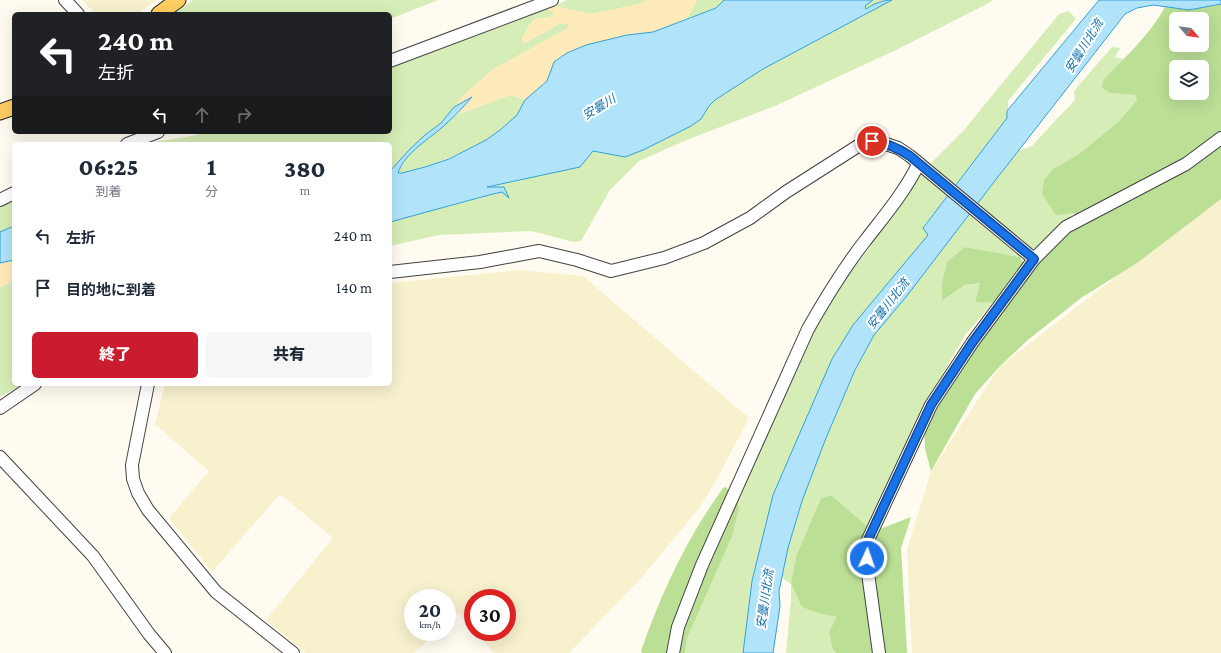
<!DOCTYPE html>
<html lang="ja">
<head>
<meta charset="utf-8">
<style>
  body { margin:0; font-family:"Crimson Pro","Noto Sans JP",serif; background:#f6f6f7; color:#1f2937; height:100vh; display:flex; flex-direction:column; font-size:15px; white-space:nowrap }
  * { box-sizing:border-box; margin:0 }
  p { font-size:13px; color:#747a83 }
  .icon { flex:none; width:22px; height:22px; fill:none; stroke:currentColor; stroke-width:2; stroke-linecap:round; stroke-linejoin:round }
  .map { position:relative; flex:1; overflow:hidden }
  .drawer { position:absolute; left:12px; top:142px; width:380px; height:244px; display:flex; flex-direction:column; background:#fff; border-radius:6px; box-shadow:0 4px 16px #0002 }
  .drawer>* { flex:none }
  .hud { position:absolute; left:12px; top:12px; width:380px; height:122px; border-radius:6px; box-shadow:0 4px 16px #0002; background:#202124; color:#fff; overflow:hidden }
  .needle { width:26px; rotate:119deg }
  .buttons { position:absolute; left:1169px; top:12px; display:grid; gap:8px }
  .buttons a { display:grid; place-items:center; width:40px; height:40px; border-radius:6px; background:#fff; box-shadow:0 4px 16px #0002; font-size:20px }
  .speed { position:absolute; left:404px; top:589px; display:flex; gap:8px; font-size:20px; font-weight:700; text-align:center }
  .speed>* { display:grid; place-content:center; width:52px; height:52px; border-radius:50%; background:#fff; box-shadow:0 4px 16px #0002; line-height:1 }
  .speed small { font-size:10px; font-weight:400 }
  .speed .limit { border:6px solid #d22; background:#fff; color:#111 }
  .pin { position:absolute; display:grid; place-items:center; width:34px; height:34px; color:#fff; margin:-17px; border:2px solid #fff; border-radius:50%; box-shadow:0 1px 4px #0007 }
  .me { position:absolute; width:44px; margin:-22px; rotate:3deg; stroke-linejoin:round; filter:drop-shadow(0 0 3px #0008) }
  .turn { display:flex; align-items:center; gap:14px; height:84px; padding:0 20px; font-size:18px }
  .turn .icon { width:52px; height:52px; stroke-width:2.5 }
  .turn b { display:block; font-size:28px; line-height:34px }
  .lanes { display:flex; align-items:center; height:38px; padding:0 20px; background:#0003; justify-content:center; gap:20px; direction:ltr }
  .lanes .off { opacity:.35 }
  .eta { display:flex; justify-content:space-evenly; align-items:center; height:68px; text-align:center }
  .eta b { font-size:24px; font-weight:800; line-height:28px }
  .button { display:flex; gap:8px; margin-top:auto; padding:8px 20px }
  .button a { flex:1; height:46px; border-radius:6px; background:#cb1c2f; color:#fff; font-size:16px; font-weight:800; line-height:46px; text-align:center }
  .button a+a { background:#f6f6f7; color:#1f2937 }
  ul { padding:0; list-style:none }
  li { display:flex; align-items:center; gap:12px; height:52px; padding:0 20px }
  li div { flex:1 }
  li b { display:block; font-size:15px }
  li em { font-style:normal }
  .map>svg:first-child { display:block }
  .farmland { fill:#f8f1ce }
  .green { fill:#d7edb7 }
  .forest { fill:#bbdf95; fill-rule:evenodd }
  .sand { fill:#ffebb9 }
  .water { fill:#b1e4fb; stroke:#33a0d7 }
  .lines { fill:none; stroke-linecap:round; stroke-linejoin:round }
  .minor-casing { stroke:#424242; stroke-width:14 }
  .major-casing { stroke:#202020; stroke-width:17 }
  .minor { stroke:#fff; stroke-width:12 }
  .major { stroke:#ffce61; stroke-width:15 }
  .route-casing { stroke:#114b97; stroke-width:10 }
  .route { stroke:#1a73e8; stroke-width:7 }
  .labels { text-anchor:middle; stroke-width:4; stroke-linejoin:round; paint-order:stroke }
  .water-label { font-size:12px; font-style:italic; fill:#0e71ab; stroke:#fff }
</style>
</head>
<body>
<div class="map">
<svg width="1221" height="653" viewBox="0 0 1221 653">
  <rect width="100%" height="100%" fill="#fffbf1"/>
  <path class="farmland" d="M82 0H157L137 14H96Z
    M1221 196V653H912L907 550 931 471 1000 366Z
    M519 270 583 276 749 418 719 475 700 507 642 577 569 653H494L476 632H507V598H473V629L458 612 447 622V598H413V632H437L414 653H306L266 620 333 538 280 494 212 572 169 518 209 471 155 424 165 384H390V283Z"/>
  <path class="green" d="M193 0H438L390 19V14H174Z
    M567 0H648L640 4 591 14 554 6Z
    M697 0H724L716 8 687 18Z
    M873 0H886L866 9 865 6Z
    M892 0H993L987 4 898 49 775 106 689 139 639 161 610 190 581 241 574 242 531 231 439 235 390 246V222L502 192 504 187 486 188 496 185 580 167 593 151 625 157 691 126 701 119 709 106 715 100 763 69Z
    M528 4 547 9 556 14 549 17 535 19 528 27 522 39 525 43 559 24 568 23V28L494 69 464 95 441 123 425 135 410 149 390 171V144H144L197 135 202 132H390V58Z
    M1069 11 1076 19 1008 101V118L923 227 928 235 853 325 832 359 773 495 752 581 743 653H685L687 638 737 499 807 343 840 286 870 247 872 238 902 202 919 175C927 174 931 170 932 162L964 130 1059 14Z
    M1112 47 1120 48 1115 57 1123 59 1103 80 1110 93 1137 95V100L1118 122 1079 154 1053 169 1074 213 1035 248 1029 249 1020 257 965 247 943 301 965 285 980 283 975 301 993 303 965 335 933 391 875 513 867 526 831 495 821 498 797 554 821 614 837 617 833 649 836 653H786L791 599V584L782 578 788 548 802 501 815 465 855 370 874 335 906 297 1018 151 1032 146 1053 123 1075 100 1074 91Z
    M510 95 525 100C523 105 520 112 516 116 487 146 442 163 402 173H398C405 152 428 139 444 126 451 121 454 114 462 113Z
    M14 198V226L0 232V205Z
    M14 281V384H24L0 397V287Z"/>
  <path class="forest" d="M1221 4V199L1137 263 1081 298 1029 339 1000 366 975 394 931 471 925 449 924 425 1005 303 975 302 980 283 965 285 942 301V284L947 262 965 247 1020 257 1027 269 1075 219 1074 213 1056 215 1042 194 1044 180 1053 169 1079 154 1118 122 1137 100 1136 95 1110 93 1102 88 1103 80C1125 57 1150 35 1165 7L1189 10ZM1176 19H1202V45H1176ZM1176 67H1202V93H1176Z
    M726 487 737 499 739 508 732 536 687 638 685 653H642L641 651C661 593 687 538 723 488Z
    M831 495 867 526 880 529 911 517 901 548 907 653H836L833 649 829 632 837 617 821 614 802 607 791 583 797 554 821 498Z"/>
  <path class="sand" d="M648 0H697L687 18 653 32 627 35 587 45 554 62 547 81 525 100 510 95 462 113 456 114 471 99 454 107 464 95 494 69 568 28V23L559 24 525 43 522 39 528 27 535 19 549 17 555 14 547 9 554 6 591 14 640 4Z
    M14 260V281L0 287V263Z"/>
  <path class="water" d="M724 0H873L865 6 866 9C873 4 883 0 892 0L763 69 715 100 709 106 701 119 691 126 643 150 625 157 593 151 580 167 487 187H504L509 198 502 192 489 195 390 222V171L410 149 425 135 441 123 454 107 472 97C464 106 455 116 446 124 431 138 404 153 398 173H402L425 167 449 159 486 140 500 130 517 115 525 100 547 81 554 62 567 53 586 45 627 35 653 32 716 8Z
    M1099 0H1221V4L1189 10 1153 5 1137 8 1125 14 994 182 906 297 874 335 855 370 826 438 802 501 788 548 779 591 780 606 773 653H743L752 581 773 495 832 359 853 325 928 235 923 228 1007 118V111Z
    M14 226V260L0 263V232Z"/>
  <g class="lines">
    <g class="minor-casing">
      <path id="minor" d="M65 0 78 14
        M390 61 552 0
        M127 144 158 132
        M0 200 14 193
        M390 272 480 262 539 251 577 260 611 271 664 258 704 243 750 218 786 192 858 146 872 141 883 143 898 148 910 156 1034 259
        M148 384 132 465 133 479 138 493 148 510 216 592 293 653
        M0 408 35 384
        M0 457 93 556 149 634 165 653
        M673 653 678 627 702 565 808 329C825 299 843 269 865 241 885 215 904 193 919 163
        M879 653 868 573 866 544 931 405 972 343 1034 259 1066 227 1186 164 1221 138"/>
    </g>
    <g class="major-casing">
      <path id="major" d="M159 14 178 0
        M0 112 14 107"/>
    </g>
    <use href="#minor" class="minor"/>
    <use href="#major" class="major"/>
  </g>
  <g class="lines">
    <g class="route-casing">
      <path id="route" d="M867 558 866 544 931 405 972 343 1034 259 910 156C898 148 887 143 872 141"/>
    </g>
    <use href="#route" class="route"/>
  </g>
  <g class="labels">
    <g class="water-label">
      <text transform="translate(1084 46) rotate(-58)" y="4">安曇川北流</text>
      <text transform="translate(599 107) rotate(-31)" y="4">安曇川</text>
      <text transform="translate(888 304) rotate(-52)" y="4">安曇川北流</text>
      <text transform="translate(765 599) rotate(-82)" y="4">安曇川北流</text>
    </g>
  </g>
</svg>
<div class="buttons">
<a><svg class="needle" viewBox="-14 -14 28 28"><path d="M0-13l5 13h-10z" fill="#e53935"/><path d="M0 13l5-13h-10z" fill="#747a83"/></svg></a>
<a><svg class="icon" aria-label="layers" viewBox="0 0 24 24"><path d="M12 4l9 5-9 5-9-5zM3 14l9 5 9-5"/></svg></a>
</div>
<div class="speed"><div>20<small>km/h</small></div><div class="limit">30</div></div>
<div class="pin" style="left:872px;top:141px;background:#d93025"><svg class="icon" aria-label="arrive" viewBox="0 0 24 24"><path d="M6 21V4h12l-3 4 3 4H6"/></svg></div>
<svg class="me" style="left:867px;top:558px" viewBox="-20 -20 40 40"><circle r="17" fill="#1a73e8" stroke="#fff" stroke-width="3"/><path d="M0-11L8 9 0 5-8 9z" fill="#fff"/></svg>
<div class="hud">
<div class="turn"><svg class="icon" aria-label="left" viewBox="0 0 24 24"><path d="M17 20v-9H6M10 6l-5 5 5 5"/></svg><div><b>240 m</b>左折</div></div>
<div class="lanes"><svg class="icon" aria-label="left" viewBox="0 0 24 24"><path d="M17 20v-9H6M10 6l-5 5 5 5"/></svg><svg class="icon off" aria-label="ahead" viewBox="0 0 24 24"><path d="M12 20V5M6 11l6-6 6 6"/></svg><svg class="icon off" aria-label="right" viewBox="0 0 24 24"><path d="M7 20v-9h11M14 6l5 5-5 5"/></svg></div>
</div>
<section class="drawer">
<div class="eta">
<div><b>06:25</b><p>到着</p></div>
<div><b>1</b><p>分</p></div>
<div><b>380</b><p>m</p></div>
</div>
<ul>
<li><svg class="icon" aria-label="left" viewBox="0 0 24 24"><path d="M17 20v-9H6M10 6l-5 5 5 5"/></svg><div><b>左折</b></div><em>240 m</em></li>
<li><svg class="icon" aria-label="arrive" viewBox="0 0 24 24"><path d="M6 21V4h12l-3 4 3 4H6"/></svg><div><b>目的地に到着</b></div><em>140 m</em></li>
</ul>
<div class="button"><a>終了</a><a>共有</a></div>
</section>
</div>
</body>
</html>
